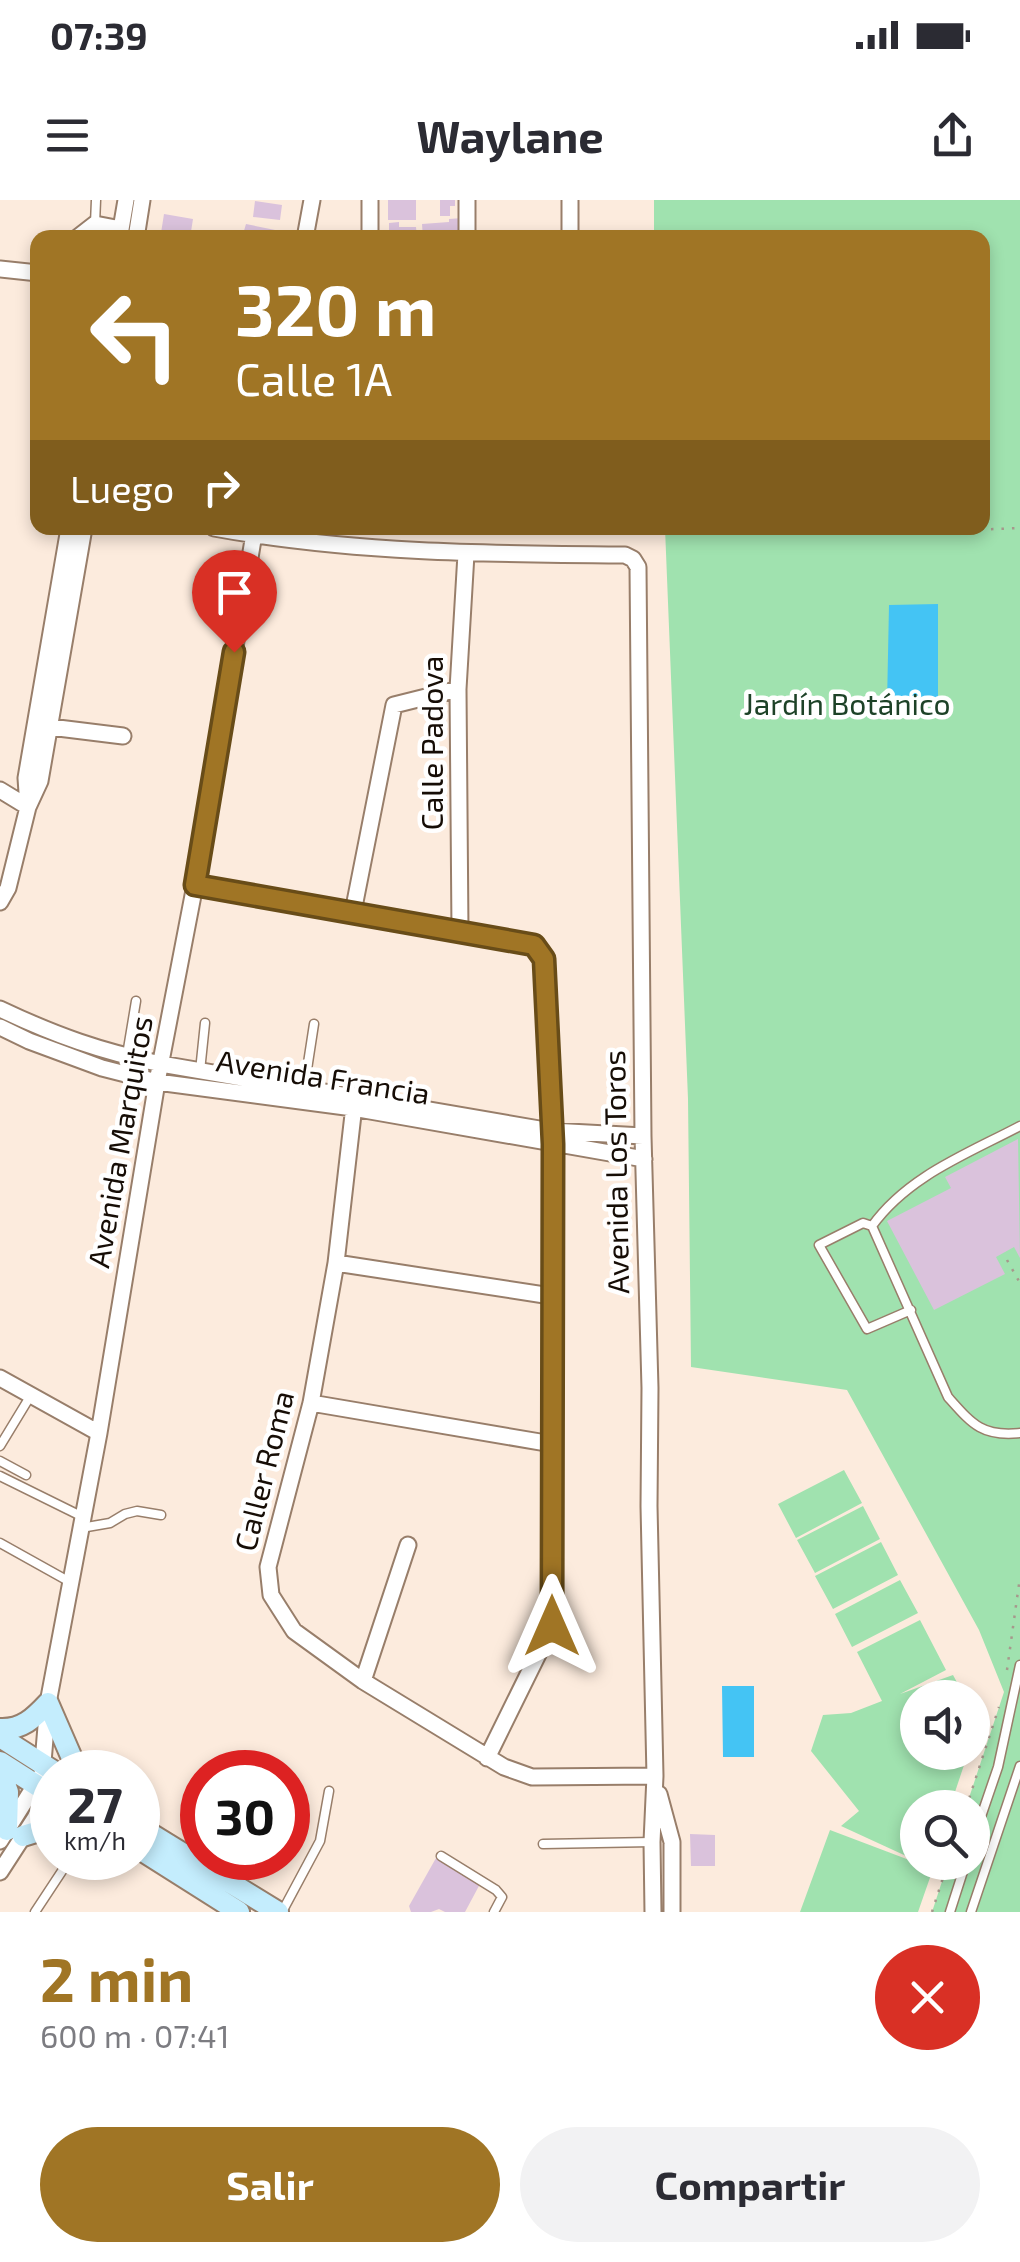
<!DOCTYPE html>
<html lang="es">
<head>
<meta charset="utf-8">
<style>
  body { margin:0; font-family:"Exo 2",sans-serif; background:#f2f2f3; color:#2b2b33; height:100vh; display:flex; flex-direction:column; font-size:38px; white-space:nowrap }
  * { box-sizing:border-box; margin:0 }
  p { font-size:32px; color:#7c7c81 }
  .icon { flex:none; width:55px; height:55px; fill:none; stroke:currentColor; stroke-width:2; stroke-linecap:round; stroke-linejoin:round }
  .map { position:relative; height:1712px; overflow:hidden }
  .details { display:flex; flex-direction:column; background:#fff; flex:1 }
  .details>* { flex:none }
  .hud { position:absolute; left:30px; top:30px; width:960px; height:305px; border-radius:20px; box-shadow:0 5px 15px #0003; background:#a07525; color:#fff; overflow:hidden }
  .buttons { position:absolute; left:900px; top:1480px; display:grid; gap:20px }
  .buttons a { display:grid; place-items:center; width:90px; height:90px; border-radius:50%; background:#fff; box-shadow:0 5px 15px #0003; font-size:50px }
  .speed { position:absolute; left:30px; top:1550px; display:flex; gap:20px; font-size:50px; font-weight:700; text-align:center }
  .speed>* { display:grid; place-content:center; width:130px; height:130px; border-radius:50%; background:#fff; box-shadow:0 5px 15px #0003; line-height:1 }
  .speed small { font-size:25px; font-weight:400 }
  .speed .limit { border:15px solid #d22; background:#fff; color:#111 }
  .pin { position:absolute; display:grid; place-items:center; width:85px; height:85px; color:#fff; margin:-102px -42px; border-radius:50% 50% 50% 0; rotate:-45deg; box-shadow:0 0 10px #0007 }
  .pin .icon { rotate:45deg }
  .me { position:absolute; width:110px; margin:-55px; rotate:0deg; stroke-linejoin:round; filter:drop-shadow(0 0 8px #0008) }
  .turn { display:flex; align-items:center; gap:35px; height:210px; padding:0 40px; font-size:45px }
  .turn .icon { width:130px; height:130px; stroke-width:2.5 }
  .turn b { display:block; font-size:70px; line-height:85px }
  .then { display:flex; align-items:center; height:95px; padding:0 40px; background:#0003; gap:20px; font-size:38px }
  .round { display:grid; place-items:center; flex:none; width:105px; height:105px; border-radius:52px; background:#f2f2f3 }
  .summary { display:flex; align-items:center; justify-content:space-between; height:170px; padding:0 40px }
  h1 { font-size:60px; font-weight:700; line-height:75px; color:#a07525 }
  .cta { display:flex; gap:20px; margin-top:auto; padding:20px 40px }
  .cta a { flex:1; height:115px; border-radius:60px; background:#a07525; color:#fff; font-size:40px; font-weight:700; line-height:115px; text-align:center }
  .cta a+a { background:#f2f2f3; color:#2b2b33 }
  .status { display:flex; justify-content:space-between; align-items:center; height:70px; padding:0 50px; background:#fff; direction:ltr }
  .status svg { height:28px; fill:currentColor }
  header { display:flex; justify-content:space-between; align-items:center; height:130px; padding:0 40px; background:#fff; font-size:45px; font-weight:700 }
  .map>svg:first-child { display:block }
  .green { fill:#a0e2af }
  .water { fill:#44c4f4 }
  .building { fill:#dac2dc }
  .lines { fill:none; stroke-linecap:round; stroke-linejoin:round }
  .service-casing { stroke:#987e6a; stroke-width:11 }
  .minor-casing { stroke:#987e6a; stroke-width:19 }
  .secondary-casing { stroke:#987e6a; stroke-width:24 }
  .path { stroke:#a6988c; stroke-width:2.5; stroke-dasharray:2.5 8; stroke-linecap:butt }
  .service { stroke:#fff; stroke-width:8 }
  .minor { stroke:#fff; stroke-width:15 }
  .secondary { stroke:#c4edfd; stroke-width:20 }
  .route-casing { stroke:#684c18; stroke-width:25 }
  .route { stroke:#a07525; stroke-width:18 }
  .labels { text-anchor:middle; stroke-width:9; stroke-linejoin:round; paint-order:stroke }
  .park-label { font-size:30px; fill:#1d4227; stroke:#fff }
  .street-label { font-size:30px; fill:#160d06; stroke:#fff }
</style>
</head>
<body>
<div class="status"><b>07:39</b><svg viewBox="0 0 49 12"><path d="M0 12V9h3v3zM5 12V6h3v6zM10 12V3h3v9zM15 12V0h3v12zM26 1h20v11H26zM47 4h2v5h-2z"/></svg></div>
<header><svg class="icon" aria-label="menu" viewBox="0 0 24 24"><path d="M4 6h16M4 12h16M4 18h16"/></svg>Waylane<svg class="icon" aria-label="share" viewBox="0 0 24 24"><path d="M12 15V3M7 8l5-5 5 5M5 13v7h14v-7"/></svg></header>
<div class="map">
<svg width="1020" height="1712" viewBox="0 0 1020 1712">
  <rect width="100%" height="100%" fill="#fcebdd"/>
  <path class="green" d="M654 0H1020V1712H932L948 1663 972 1662V1608L966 1607 1004 1492 979 1430 847 1190 691 1167 688 899 665 328H982V38L654 37Z
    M844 1270 862 1303 796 1338 778 1304Z
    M863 1306 880 1339 815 1373 797 1340Z
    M881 1342 898 1375 833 1409 815 1376Z
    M900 1380 918 1413 852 1447 835 1414Z
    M920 1420 946 1470 900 1494 953 1475 965 1497 918 1498V1552L968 1553 950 1607 918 1608 917 1661 841 1626 859 1611 811 1551 823 1515 851 1513 882 1501 857 1452Z
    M830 1630 933 1669 918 1712H800Z"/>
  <path class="water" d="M938 404V502L887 504 889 405Z
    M722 1486H754V1557H723Z"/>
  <path class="building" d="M388 0H416V20H388Z
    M440 0H455V6H450V16H440Z
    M255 1 282 5 280 20 253 17Z
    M164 14 193 19 190 38 161 33Z
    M462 18 464 31 449 32V34H455V38H423L422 24 449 22V19Z
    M399 22V27H416L417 38H385L384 32H389V23Z
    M246 24 280 31 279 38H249L243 34Z
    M1018 939 1020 1058 1014 1047 996 1057 1005 1074 934 1110 887 1021 951 988 945 977Z
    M690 1634 715 1635V1666H691Z
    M436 1658 480 1684 465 1712H445L439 1709 431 1712H411L409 1706Z"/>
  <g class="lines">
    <g class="service-casing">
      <path id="service" d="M95 24 96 0
        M200 871 205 823
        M124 873 136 801
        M304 889 314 824
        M1020 926C967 954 908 976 872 1026L948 1197C972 1224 982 1237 1020 1233
        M872 1026 863 1023 819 1045 867 1129 911 1110
        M0 1246 31 1195
        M0 1261 26 1275
        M0 1276 83 1317
        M81 1328 110 1323 125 1314 137 1311 161 1315
        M0 1343 70 1382
        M972 1643 998 1567 1020 1465
        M543 1644 652 1642
        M441 1656 496 1690 502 1697 494 1712
        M35 1712 64 1668
        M282 1712 320 1641 329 1591
        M950 1712 966 1662
        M971 1712 1020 1566"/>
    </g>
    <g class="minor-casing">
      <path id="minor" d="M370 0V38
        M467 0V38
        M570 0V38
        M120 35 126 0
        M77 38 95 24 121 29
        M136 38 142 0
        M305 38 312 0
        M0 69 38 73
        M69 328 26 578 28 607 40 581 84 328
        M214 328C350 353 487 354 625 355L633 359 638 367 643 936 650 1188 649 1306 655 1576 652 1642 653 1712
        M50 527 123 536
        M0 590 28 607 8 688 0 702
        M195 685 533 745 544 759 553 945 552 1426 487 1558
        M353 712 394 505 458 489
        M460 731 458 489 466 354
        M0 809C57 836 100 851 161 864L551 931 643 936
        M0 827 29 841 102 868 157 882 353 908 644 959
        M355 897 336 1063 311 1203 268 1367 271 1395 294 1431 363 1481 504 1567 532 1577 655 1576
        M336 1063 551 1096
        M0 1178 99 1233
        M311 1203 552 1244
        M363 1481 408 1345
        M659 1594 672 1642V1712
        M0 1641 42 1574 48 1503 99 1233 157 882 195 685 255 328
        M0 1672 35 1618 50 1585"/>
    </g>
    <g class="secondary-casing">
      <path id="secondary" d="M0 1529C22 1530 34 1518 48 1503L78 1572
        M0 1537 55 1572
        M0 1562 52 1595
        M0 1570 8 1592 7 1630
        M138 1626 278 1712
        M23 1636 52 1627
        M138 1648 239 1712"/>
    </g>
    <path class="path" d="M949 331 1020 328
      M1007 1060 1020 1083
      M1007 1470 1020 1377
      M966 1608 999 1507
      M932 1712 948 1662"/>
    <use href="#service" class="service"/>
    <use href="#minor" class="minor"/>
    <use href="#secondary" class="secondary"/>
  </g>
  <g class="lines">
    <g class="route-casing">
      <path id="route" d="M234 452 195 685 534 745 544 759 553 944 552 1426"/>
    </g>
    <use href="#route" class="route"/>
  </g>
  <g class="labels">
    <g class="park-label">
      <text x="847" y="515">Jardín Botánico</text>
    </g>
    <g class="street-label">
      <text transform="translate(433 543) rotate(-90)" y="10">Calle Padova</text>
      <text transform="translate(323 878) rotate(9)" y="10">Avenida Francia</text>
      <text transform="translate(121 942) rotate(-80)" y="10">Avenida Marquitos</text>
      <text transform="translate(617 972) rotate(-91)" y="10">Avenida Los Toros</text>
      <text transform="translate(265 1271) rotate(-76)" y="10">Caller Roma</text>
    </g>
  </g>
</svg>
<div class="buttons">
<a><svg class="icon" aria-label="sound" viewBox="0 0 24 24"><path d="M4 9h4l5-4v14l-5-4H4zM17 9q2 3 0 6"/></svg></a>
<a><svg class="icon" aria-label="search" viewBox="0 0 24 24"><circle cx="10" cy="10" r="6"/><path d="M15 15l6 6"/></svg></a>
</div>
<div class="speed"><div>27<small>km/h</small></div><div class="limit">30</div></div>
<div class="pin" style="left:234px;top:452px;background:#d93025"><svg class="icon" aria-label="arrive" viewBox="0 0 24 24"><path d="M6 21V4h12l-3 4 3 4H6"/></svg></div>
<svg class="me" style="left:552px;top:1426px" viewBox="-20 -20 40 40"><path d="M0-17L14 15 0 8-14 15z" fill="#a07525" stroke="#fff" stroke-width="4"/></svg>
<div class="hud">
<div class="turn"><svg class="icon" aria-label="left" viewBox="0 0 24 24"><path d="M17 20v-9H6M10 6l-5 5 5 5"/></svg><div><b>320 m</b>Calle 1A</div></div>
<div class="then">Luego<svg class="icon" aria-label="right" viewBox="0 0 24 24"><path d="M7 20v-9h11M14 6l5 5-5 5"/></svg></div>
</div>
</div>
<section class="details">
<div class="summary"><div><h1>2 min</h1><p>600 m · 07:41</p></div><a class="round" style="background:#d93025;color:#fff"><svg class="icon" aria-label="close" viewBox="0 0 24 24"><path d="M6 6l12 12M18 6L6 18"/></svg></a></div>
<div class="cta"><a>Salir</a><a>Compartir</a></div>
</section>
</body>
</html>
